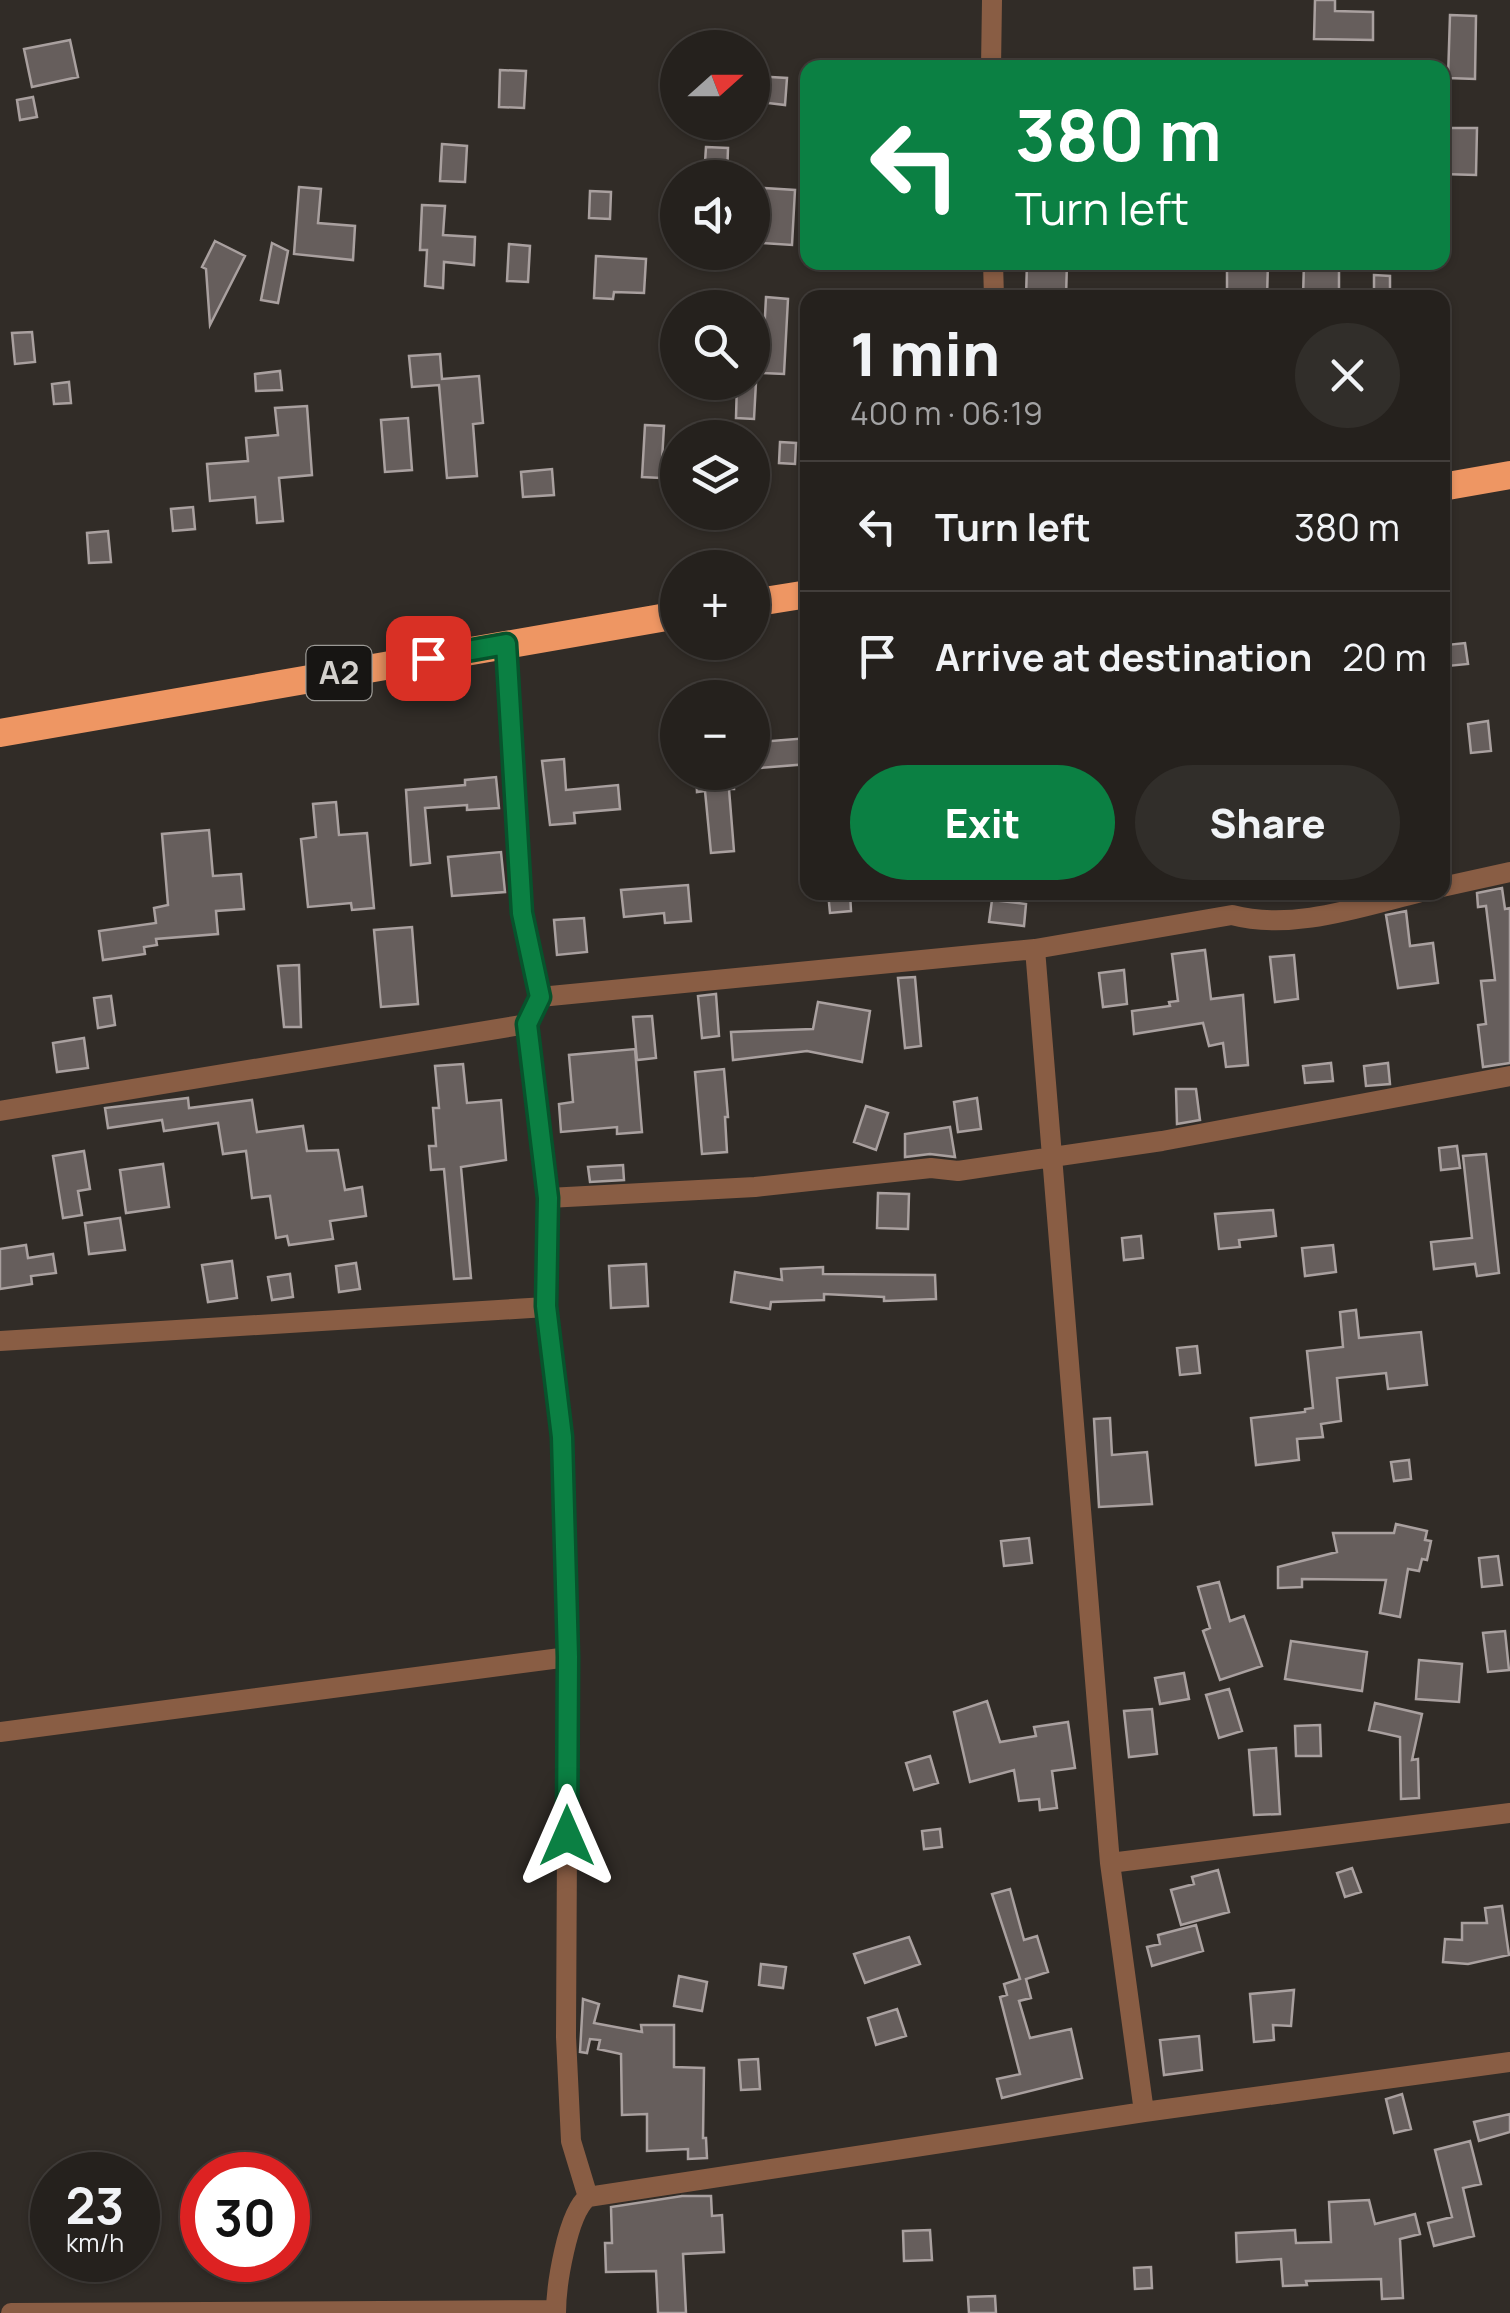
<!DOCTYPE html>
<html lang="en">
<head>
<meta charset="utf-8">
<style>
  body { margin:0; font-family:Manrope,sans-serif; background:#312e2a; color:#f1f3f6; height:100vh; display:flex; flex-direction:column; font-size:38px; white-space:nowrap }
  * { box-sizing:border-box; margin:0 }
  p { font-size:32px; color:#a3a3a4 }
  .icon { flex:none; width:55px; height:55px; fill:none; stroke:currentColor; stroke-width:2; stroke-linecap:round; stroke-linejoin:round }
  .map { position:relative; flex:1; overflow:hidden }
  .drawer { position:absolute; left:800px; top:290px; width:650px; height:610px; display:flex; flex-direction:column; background:#25211d; border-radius:20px; box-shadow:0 2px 8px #0004,0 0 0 2px #423e3b }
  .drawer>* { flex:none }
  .hud { position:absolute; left:800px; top:60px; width:650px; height:210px; border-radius:20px; box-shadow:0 2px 8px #0004,0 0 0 2px #423e3b; background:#0b8043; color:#fff; overflow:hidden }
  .needle { width:65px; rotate:69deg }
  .controls { position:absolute; left:660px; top:30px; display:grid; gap:20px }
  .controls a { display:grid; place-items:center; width:110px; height:110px; border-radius:50%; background:#25211d; box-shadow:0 2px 8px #0004,0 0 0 2px #423e3b; font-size:50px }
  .speed { position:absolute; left:30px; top:2152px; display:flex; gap:20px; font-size:50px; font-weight:700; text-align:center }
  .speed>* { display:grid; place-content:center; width:130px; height:130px; border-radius:50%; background:#25211d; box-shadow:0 2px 8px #0004,0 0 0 2px #423e3b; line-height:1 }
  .speed small { font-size:25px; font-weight:400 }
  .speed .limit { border:15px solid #d22; background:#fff; color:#111 }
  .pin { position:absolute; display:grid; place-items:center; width:85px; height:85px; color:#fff; margin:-42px; border-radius:20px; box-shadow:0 5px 15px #0006 }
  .me { position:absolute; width:110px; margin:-55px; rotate:0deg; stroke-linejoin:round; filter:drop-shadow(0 0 8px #0008) }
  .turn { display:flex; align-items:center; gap:35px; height:210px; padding:0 50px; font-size:45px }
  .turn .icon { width:130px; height:130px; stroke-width:2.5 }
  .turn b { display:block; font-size:70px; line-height:85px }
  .round { display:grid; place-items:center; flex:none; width:105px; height:105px; border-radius:52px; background:#312e2a }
  .summary { display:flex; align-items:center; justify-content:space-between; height:170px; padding:0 50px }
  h1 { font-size:60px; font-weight:800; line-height:75px }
  .cta { display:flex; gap:20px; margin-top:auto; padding:20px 50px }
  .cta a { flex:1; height:115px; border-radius:60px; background:#0b8043; color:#fff; font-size:40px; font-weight:800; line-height:115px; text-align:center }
  .cta a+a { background:#312e2a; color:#f1f3f6 }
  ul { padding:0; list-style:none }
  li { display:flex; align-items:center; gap:30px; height:130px; padding:0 50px; border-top:2px solid #423e3b }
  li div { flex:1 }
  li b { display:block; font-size:38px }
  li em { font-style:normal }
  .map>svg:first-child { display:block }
  .building { fill:#665e5c; stroke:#a9a09f; stroke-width:2.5 }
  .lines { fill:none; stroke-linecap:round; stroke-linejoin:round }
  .minor { stroke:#895d44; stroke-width:20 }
  .trunk { stroke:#ee9663; stroke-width:28 }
  .route-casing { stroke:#07532c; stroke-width:25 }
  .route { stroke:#0b8043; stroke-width:18 }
  .labels { text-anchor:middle; stroke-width:10; stroke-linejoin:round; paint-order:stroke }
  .shield { fill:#171513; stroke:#9b9995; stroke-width:2.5 }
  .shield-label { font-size:32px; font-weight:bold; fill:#d4d1cd }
</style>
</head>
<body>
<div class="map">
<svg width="1510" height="2313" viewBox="0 0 1510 2313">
  <rect width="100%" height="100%" fill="#312c27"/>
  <path class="building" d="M1315 0H1335V11L1373 12V40L1314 39Z
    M1450 15 1476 16 1475 79 1448 78Z
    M70 40 78 77 32 87 24 49Z
    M500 70 526 71 524 108 499 107Z
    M752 76 787 78 785 105 752 101Z
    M33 97 37 117 20 120 17 100Z
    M1443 128H1477L1476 175 1442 174Z
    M442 144 467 146 465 182 440 181Z
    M706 147 728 148 727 178H704Z
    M299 187 321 189 318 223 355 226 353 260 294 254Z
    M764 188 795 190 792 245 762 243Z
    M590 191 611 192 610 219 589 218Z
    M422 205 445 206 443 235 475 237 474 265 444 262 443 288 425 286 427 250H420Z
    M215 241 245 256 210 325 206 269 202 267Z
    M272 243 288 251 278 303 261 300Z
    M509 244 530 246 528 282 507 281Z
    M596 256 646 259 644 293 614 292 613 299 594 298Z
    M1027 262H1067L1066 298H1026Z
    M1227 262H1268L1267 298H1227Z
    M1304 262H1339V298H1303Z
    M1374 275 1390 276V298H1374Z
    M766 297 788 299 784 374 762 373Z
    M32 332 35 362 15 364 12 333Z
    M440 354 442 379 479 376 483 423 473 424 477 476 447 478 439 385 412 387 409 356Z
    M280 371 282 390 256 391 255 374Z
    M69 382 71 403 54 404 52 384Z
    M737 382H756L754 419 736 418Z
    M307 406 312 475 279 478 283 521 257 523 255 497 210 501 207 464 248 461 246 438 278 435 275 408Z
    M408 418 412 470 385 472 381 420Z
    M645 425 664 426 661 478 642 477Z
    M780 442 796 443 795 464 779 463Z
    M552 469 554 495 523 497 521 472Z
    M193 507 195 529 173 531 171 509Z
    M108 531 111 562 89 563 87 533Z
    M1465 643 1468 664 1448 666 1446 645Z
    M1488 721 1491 751 1471 753 1468 724Z
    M808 738V764L760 768 758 742Z
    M564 759 566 790 618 785 620 809 574 813 575 823 550 825 542 761Z
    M696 772H733L734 789H729L734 851 711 853 705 791 697 792Z
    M496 777 499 808 467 810V805L425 808 430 863 411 865 406 790 465 785V780Z
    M336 802 339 835 367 833 374 908 352 910 351 903 308 907 301 839 316 837 313 804Z
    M209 830 213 876 241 874 244 909 216 911 218 934 156 939 157 945 144 947 145 954 103 960 99 931 156 923 154 908 168 905 162 834Z
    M501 852 505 892 452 896 448 857Z
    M688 885 691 921 665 923 664 913 624 917 621 890Z
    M1502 888 1505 909 1510 908V1063L1483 1067 1478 1025 1486 1024 1481 981 1495 980 1486 906 1478 907 1477 893Z
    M828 892H850L851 911 830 913Z
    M992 900 1026 904 1024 926 989 922Z
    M1406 911 1410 946 1433 943 1438 983 1398 988 1386 915Z
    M584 918 587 952 557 955 554 920Z
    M412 927 418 1004 381 1007 374 930Z
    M1205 950 1211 999 1243 995 1248 1065 1226 1067 1223 1043 1209 1046 1203 1023 1134 1034 1132 1011 1170 1006 1169 1002 1178 1001 1172 954Z
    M1294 955 1298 999 1275 1002 1270 957Z
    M299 965 301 1027H284L278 966Z
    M1124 970 1127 1004 1103 1007 1099 973Z
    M915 977 921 1046 905 1048 898 978Z
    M716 994 719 1036 702 1038 698 996Z
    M111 996 115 1025 98 1028 94 998Z
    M818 1002 870 1011 862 1062 807 1051 733 1060 731 1032 813 1029Z
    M652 1016 656 1058 637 1060 633 1017Z
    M84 1038 88 1068 57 1072 53 1043Z
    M635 1049 642 1132 617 1134V1127L561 1132 559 1104 573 1102 569 1055Z
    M1331 1063 1333 1081 1305 1083 1303 1066Z
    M1388 1063 1390 1084 1366 1086 1364 1066Z
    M463 1064 467 1103 501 1100 506 1160 461 1167 471 1278 454 1279 444 1169 431 1170 429 1146H436L433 1108H439L435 1066Z
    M724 1069 728 1117H725L727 1152 702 1154 695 1072Z
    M1176 1089H1196L1200 1120 1177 1124Z
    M188 1098 189 1108 252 1100 257 1132 303 1126 307 1151 338 1150 345 1190 362 1187 366 1216 330 1221 333 1239 289 1245 287 1236 276 1238 270 1196 252 1198 246 1151 223 1154 218 1123 164 1131 162 1120 108 1128 105 1108Z
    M977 1098 981 1129 958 1132 954 1102Z
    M866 1106 888 1113 876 1150 854 1142Z
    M950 1127 955 1157 930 1154 905 1157V1134Z
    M1457 1146 1460 1168 1441 1170 1439 1148Z
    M84 1151 90 1189 78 1191 82 1215 63 1218 53 1156Z
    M1486 1154 1499 1273 1477 1276 1475 1264 1434 1269 1431 1242 1472 1238 1463 1156Z
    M163 1164 169 1207 126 1213 120 1170Z
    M623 1165 624 1180 590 1182 588 1167Z
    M878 1193 909 1194 908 1229 877 1228Z
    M1273 1210 1276 1236 1239 1240 1240 1247 1219 1249 1215 1214Z
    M120 1218 125 1250 89 1254 85 1223Z
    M1141 1236 1143 1258 1124 1260 1122 1238Z
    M26 1245 28 1258 53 1254 56 1273 31 1276 32 1284 0 1289V1249Z
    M1333 1245 1336 1272 1305 1276 1302 1248Z
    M232 1261 237 1298 208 1302 202 1265Z
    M356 1263 360 1289 339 1292 336 1266Z
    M646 1264 648 1306 611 1308 609 1266Z
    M823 1267V1274L935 1275 936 1299 884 1301V1297L824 1294V1300L771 1302 770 1309 731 1302 735 1272 782 1280 781 1269Z
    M290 1274 293 1297 272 1300 268 1277Z
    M1356 1310 1359 1338 1421 1332 1427 1385 1388 1389 1386 1373 1337 1378 1341 1421 1321 1424 1323 1437 1297 1439 1299 1460 1256 1465 1251 1418 1305 1412V1409L1313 1408 1307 1351 1343 1347 1340 1312Z
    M1197 1346 1200 1373 1180 1375 1177 1348Z
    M1110 1418 1112 1455 1147 1452 1152 1504 1099 1507 1094 1419Z
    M1409 1460 1411 1479 1394 1481 1391 1462Z
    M1396 1524 1427 1531 1425 1540 1431 1541 1427 1560 1422 1559 1419 1571 1408 1569 1400 1617 1380 1613 1386 1580 1302 1579V1587L1278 1588V1567L1337 1552 1333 1533H1394Z
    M1029 1538 1032 1563 1004 1566 1001 1541Z
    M1498 1556 1502 1585 1482 1587 1479 1558Z
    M1219 1582 1230 1621 1244 1616 1262 1666 1220 1680 1203 1631 1210 1628 1198 1587Z
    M1505 1631 1509 1670 1488 1672 1483 1633Z
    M1291 1641 1367 1652 1362 1691 1285 1679Z
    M1419 1660 1462 1664 1459 1702 1416 1699Z
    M1184 1673 1189 1699 1160 1704 1155 1678Z
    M1229 1689 1242 1731 1219 1738 1206 1695Z
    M987 1701 1000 1742 1036 1736 1034 1727 1068 1722 1075 1768 1052 1771 1057 1808 1040 1810 1039 1799 1019 1801 1014 1770 970 1782 954 1712Z
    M1375 1703 1422 1714 1412 1760 1418 1759 1419 1798 1401 1799 1400 1737 1369 1730Z
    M1152 1709 1157 1754 1129 1757 1124 1711Z
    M1320 1725 1321 1756H1296L1295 1726Z
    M1276 1748 1280 1814 1254 1815 1249 1750Z
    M930 1756 938 1783 914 1790 906 1763Z
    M940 1829 942 1847 924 1849 922 1831Z
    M1352 1868 1361 1892 1345 1897 1337 1873Z
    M1218 1870 1229 1912 1181 1925 1171 1890 1194 1884 1192 1877Z
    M1010 1889 1024 1940 1037 1936 1048 1972 1026 1979 1031 1998 1019 2001 1030 2038 1071 2029 1082 2078 1002 2098 997 2079 1020 2074 1000 1997 1007 1995 1004 1984 1020 1979 992 1894Z
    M1502 1906 1509 1955 1468 1964 1443 1962 1445 1939 1462 1940V1923H1487L1485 1908Z
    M1196 1925 1203 1951 1152 1966 1147 1947 1160 1944 1158 1935Z
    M909 1937 920 1964 865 1983 854 1954Z
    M761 1964 786 1967 783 1988 759 1985Z
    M679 1976 707 1982 702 2011 674 2006Z
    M1294 1990 1291 2026 1273 2025 1274 2040 1254 2042 1250 1994Z
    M583 1999 599 2004 594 2023 642 2032 641 2025H674V2067L704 2068 703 2138H706L707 2158 688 2159V2149L647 2151V2114L622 2115 621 2054 598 2049 600 2040 590 2039 587 2053 580 2052Z
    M897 2009 906 2036 876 2045 868 2018Z
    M1199 2036 1202 2070 1164 2075 1160 2040Z
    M758 2059 760 2089 741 2090 739 2060Z
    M1402 2094 1411 2129 1394 2133 1386 2099Z
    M1510 2114V2132L1479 2141 1474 2122Z
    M1470 2141 1481 2184 1463 2188 1474 2236 1434 2246 1428 2223 1452 2217 1435 2150Z
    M682 2196H711L712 2216 722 2215 724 2252 683 2254 686 2313H658L656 2271 606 2272 605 2243H612L611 2207Z
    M1369 2200 1375 2224 1415 2214 1420 2234 1400 2239 1403 2298 1382 2299 1381 2279 1306 2281 1307 2285 1283 2286 1281 2259 1237 2262 1236 2233 1295 2230 1296 2243 1331 2242 1329 2202Z
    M930 2230 932 2260 904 2261 903 2231Z
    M1151 2267 1152 2288 1135 2289 1134 2268Z
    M995 2296 996 2313H969L968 2297Z"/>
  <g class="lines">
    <path class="minor" d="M991 68 992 0
      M993 262 994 298
      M505 644 522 913 540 997 527 1024 548 1198 546 1307 562 1437 568 1657 566 2037 571 2141 588 2197C567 2213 556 2287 556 2313
      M1442 887 1510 872
      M1035 949 1110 1863 1144 2112
      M540 997 1035 949 1232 915C1293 931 1360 907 1421 892
      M0 1111 527 1024
      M548 1198 755 1187 931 1168 958 1171 1162 1141 1510 1076
      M0 1341 546 1307
      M0 1732 568 1657
      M1110 1863 1510 1813
      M588 2197 1144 2112 1510 2062
      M11 2313 556 2310"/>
    <path class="trunk" d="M1442 487 1510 475
      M752 603 808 594
      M0 733 678 615"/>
  </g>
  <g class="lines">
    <g class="route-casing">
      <path id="route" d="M428 658 506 644 522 913 540 997 527 1024 548 1198 546 1306 562 1437 568 1657 567 1836"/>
    </g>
    <use href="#route" class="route"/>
  </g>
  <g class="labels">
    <rect class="shield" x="306.5" y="646" width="65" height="54" rx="8"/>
    <g class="shield-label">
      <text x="339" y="684">A2</text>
    </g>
  </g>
</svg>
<div class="controls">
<a><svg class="needle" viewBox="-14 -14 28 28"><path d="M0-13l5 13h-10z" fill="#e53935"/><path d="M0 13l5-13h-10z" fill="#a3a3a4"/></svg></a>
<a><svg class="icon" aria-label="sound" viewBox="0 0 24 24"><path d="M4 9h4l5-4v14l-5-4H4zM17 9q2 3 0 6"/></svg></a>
<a><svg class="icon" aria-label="search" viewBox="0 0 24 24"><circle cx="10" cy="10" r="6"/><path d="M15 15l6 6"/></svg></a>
<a><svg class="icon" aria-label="layers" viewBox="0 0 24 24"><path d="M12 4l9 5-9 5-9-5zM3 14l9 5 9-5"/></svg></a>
<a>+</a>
<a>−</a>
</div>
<div class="speed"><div>23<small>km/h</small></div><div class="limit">30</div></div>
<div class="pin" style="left:428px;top:658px;background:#d93025"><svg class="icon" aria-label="arrive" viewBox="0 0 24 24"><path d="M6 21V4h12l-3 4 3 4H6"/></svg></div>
<svg class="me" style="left:567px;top:1836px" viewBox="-20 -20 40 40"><path d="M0-17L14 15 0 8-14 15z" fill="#0b8043" stroke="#fff" stroke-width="4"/></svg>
<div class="hud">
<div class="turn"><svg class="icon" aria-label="left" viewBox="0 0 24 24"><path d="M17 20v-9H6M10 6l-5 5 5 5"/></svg><div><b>380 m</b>Turn left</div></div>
</div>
<section class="drawer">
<div class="summary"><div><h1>1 min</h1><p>400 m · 06:19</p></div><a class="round"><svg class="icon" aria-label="close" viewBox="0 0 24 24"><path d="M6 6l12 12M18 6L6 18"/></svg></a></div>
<ul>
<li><svg class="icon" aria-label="left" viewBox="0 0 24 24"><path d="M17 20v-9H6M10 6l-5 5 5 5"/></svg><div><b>Turn left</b></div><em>380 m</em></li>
<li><svg class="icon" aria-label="arrive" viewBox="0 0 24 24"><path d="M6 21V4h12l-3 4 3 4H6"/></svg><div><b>Arrive at destination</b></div><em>20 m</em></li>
</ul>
<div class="cta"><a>Exit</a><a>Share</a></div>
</section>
</div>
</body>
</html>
